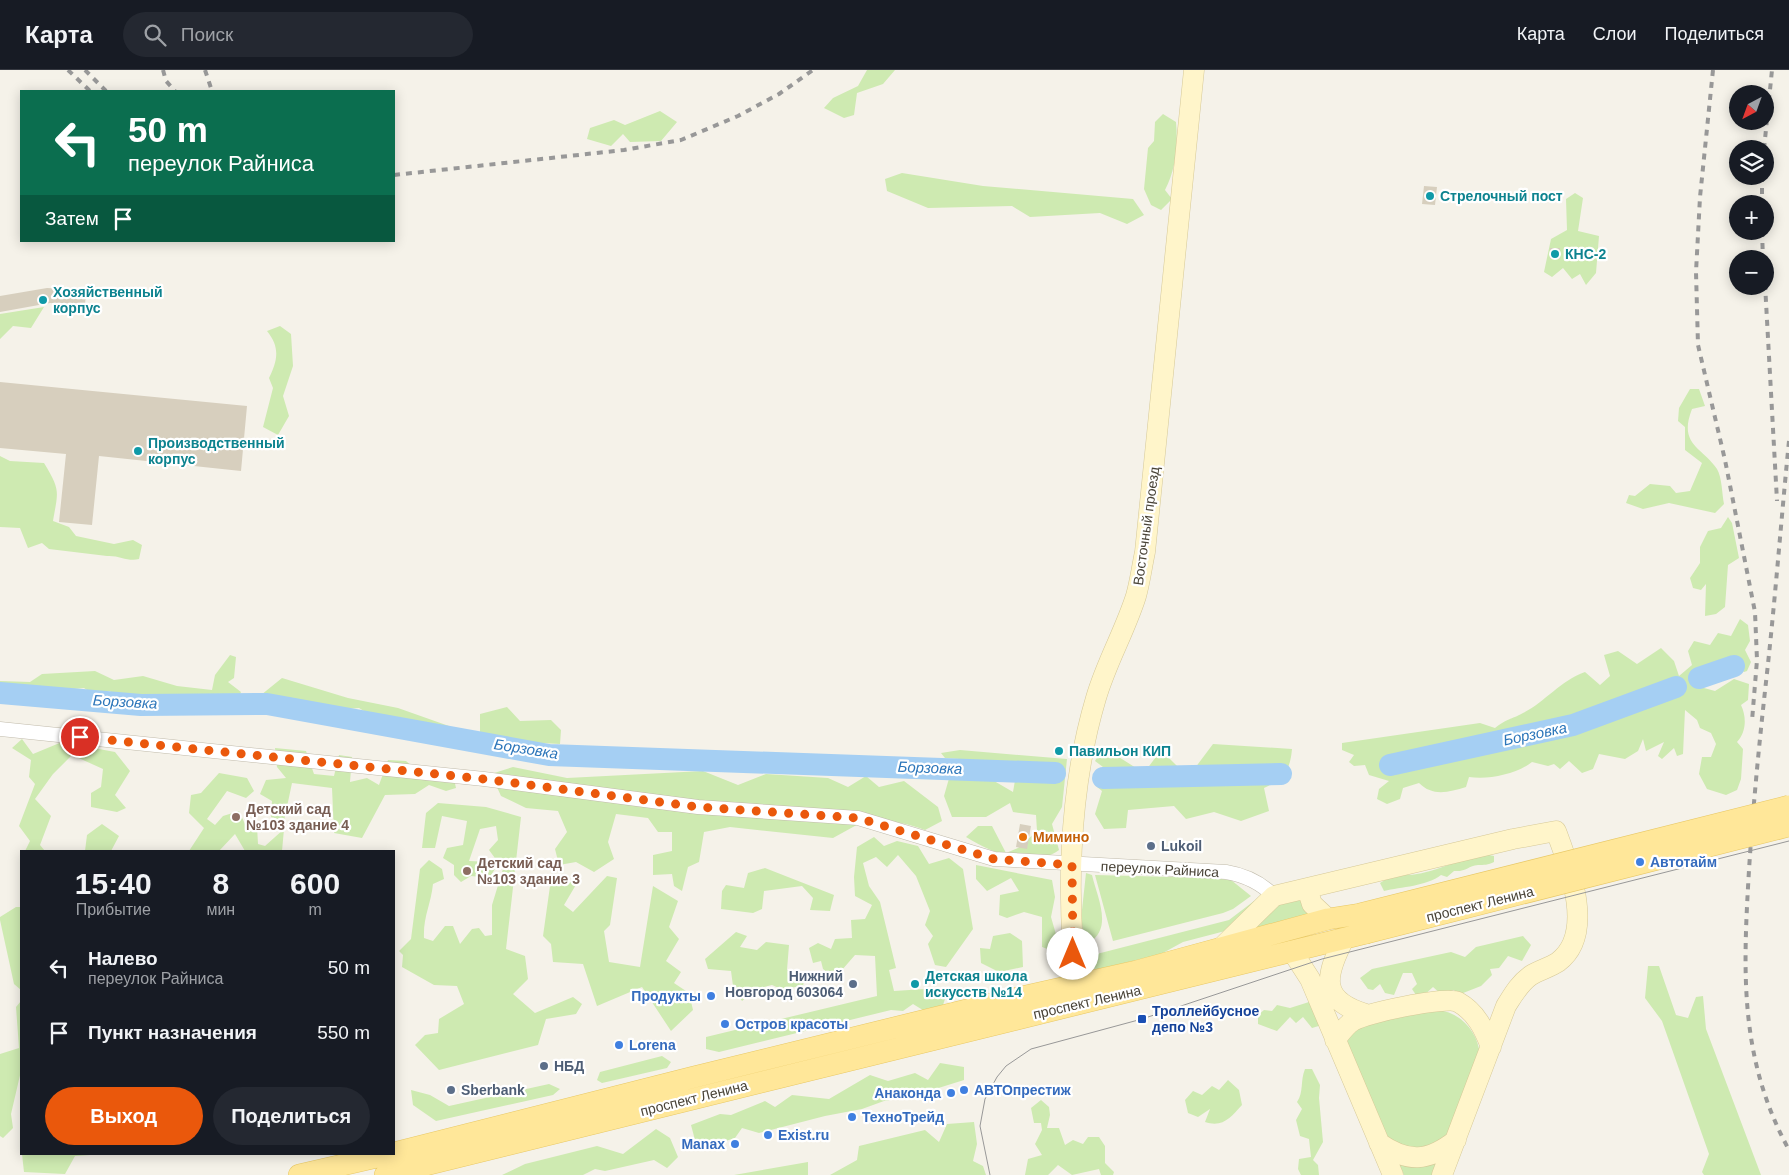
<!DOCTYPE html>
<html lang="ru">
<head>
<meta charset="utf-8">
<style>
  body { margin:0; font-family:Arial,sans-serif; background:#242831; color:#f1f3f6; height:100vh; display:flex; flex-direction:column; font-size:19px; white-space:nowrap }
  * { box-sizing:border-box; margin:0 }
  p { font-size:16px; color:#9ea1a6 }
  .icon { flex:none; width:28px; height:28px; fill:none; stroke:currentColor; stroke-width:2; stroke-linecap:round; stroke-linejoin:round }
  .map { position:relative; flex:1; overflow:hidden }
  .drawer { position:absolute; left:20px; top:780px; width:375px; height:305px; display:flex; flex-direction:column; background:#171b24; border-radius:0px; box-shadow:0 2px 12px #0003 }
  .drawer>* { flex:none }
  .banner { position:absolute; left:20px; top:20px; width:375px; height:152px; border-radius:0px; box-shadow:0 2px 12px #0003; background:#0b6e4f; color:#fff; overflow:hidden }
  .needle { width:32px; rotate:221deg }
  .controls { position:absolute; left:1729px; top:15px; display:grid; gap:10px }
  .controls a { display:grid; place-items:center; width:45px; height:45px; border-radius:50%; background:#171b24; box-shadow:0 2px 12px #0003; font-size:25px }
  .pin { position:absolute; display:grid; place-items:center; width:42px; height:42px; color:#fff; margin:-21px; border:2px solid #fff; border-radius:50%; box-shadow:0 1px 5px #0007 }
  .me { position:absolute; width:55px; margin:-28px; rotate:0deg; stroke-linejoin:round; filter:drop-shadow(0 0 4px #0008) }
  .turn { display:flex; align-items:center; gap:18px; height:105px; padding:0 25px; font-size:22px }
  .turn .icon { width:65px; height:65px; stroke-width:2.5 }
  .turn b { display:block; font-size:35px; line-height:42px }
  .then { display:flex; align-items:center; height:48px; padding:0 25px; background:#0003; gap:10px; font-size:19px }
  .eta { display:flex; justify-content:space-evenly; align-items:center; height:85px; text-align:center }
  .eta b { font-size:30px; font-weight:600; line-height:35px }
  .cta { display:flex; gap:10px; margin-top:auto; padding:10px 25px }
  .cta a { flex:1; height:58px; border-radius:30px; background:#ea580c; color:#fff; font-size:20px; font-weight:600; line-height:58px; text-align:center }
  .cta a+a { background:#242831; color:#f1f3f6 }
  ul { padding:0; list-style:none }
  li { display:flex; align-items:center; gap:15px; height:65px; padding:0 25px }
  li div { flex:1 }
  li b { display:block; font-size:19px }
  li em { font-style:normal }
  header { display:flex; align-items:center; gap:30px; box-sizing:border-box; height:70px; padding:0 25px; background:#171b24; border-bottom:1px solid #363941 }
  header strong { font-size:24px }
  nav { display:flex; gap:28px; margin-inline-start:auto; font-size:18px }
  .search { width:350px; height:45px; background:#242831; display:flex; align-items:center; gap:12px; box-sizing:border-box; padding:0 18px; border-radius:28px; color:#9ea1a6; font-size:19px }
  .map>svg:first-child { display:block }
  .green { fill:#ceeab1 }
  .lines { fill:none; stroke-linecap:round; stroke-linejoin:round }
  .river { stroke:#a5cff3; stroke-width:22 }
  .building { fill:#d7cfbe }
  .street-casing { stroke:#c1bbab; stroke-width:15 }
  .secondary-casing { stroke:#d6c998; stroke-width:21 }
  .primary-casing { stroke:#e8c865; stroke-width:22 }
  .street { stroke:#fff; stroke-width:14 }
  .secondary { stroke:#fff5ca; stroke-width:20 }
  .primary { stroke:#ffe799; stroke-width:21 }
  .tram { stroke:#989898; stroke-width:1 }
  .rail { stroke:#989898; stroke-width:4; stroke-dasharray:6 6; stroke-linecap:butt }
  .primary-bridge-casing { stroke:#e8c865; stroke-width:22; stroke-linecap:butt }
  .primary-bridge { stroke:#ffe799; stroke-width:21 }
  .route { stroke:#ea580c; stroke-width:9; stroke-dasharray:0 16.2 }
  .culture-dot { fill:#0f9aa8; stroke:#fff; stroke-width:2 }
  .education-dot { fill:#8d6e63; stroke:#fff; stroke-width:2 }
  .food-dot { fill:#e8710a; stroke:#fff; stroke-width:2 }
  .service-dot { fill:#5c6f8a; stroke:#fff; stroke-width:2 }
  .shop-dot { fill:#3f7fe0; stroke:#fff; stroke-width:2 }
  .transit-dot { fill:#1a4fb4; stroke:#fff; stroke-width:2 }
  .labels { text-anchor:middle; stroke-width:4.5; stroke-linejoin:round; paint-order:stroke }
  .culture-label { font-size:14px; font-weight:bold; fill:#0d838f; stroke:#fff; text-anchor:start }
  .street-label { font-size:14px; fill:#494337; stroke:#fff }
  .education-label { font-size:14px; font-weight:bold; fill:#785e54; stroke:#fff; text-anchor:start }
  .food-label { font-size:14px; font-weight:bold; fill:#c56008; stroke:#fff; text-anchor:start }
  .service-label { font-size:14px; font-weight:bold; fill:#4e5e75; stroke:#fff; text-anchor:start }
  .shop-label { font-size:14px; font-weight:bold; fill:#366cbe; stroke:#fff; text-anchor:start }
  .transit-label { font-size:14px; font-weight:bold; fill:#164399; stroke:#fff; text-anchor:start }
  .water-label { font-size:15px; font-style:italic; fill:#2c76ba; stroke:#fff }
</style>
</head>
<body>
<header>
<strong>Карта</strong>
<div class="search"><svg class="icon" aria-label="search" viewBox="0 0 24 24"><circle cx="10" cy="10" r="6"/><path d="M15 15l6 6"/></svg>Поиск</div>
<nav><a>Карта</a><a>Слои</a><a>Поделиться</a></nav>
</header>
<div class="map">
<svg width="1789" height="1105" viewBox="0 0 1789 1105">
  <rect width="100%" height="100%" fill="#f5f2e9"/>
  <path class="green" d="M867 0H895L883 14 857 23 854 45 844 48 824 38 833 28 858 16Z
    M660 41 677 52 661 71 630 72 623 64 611 76 587 69 590 58 614 50 625 55Z
    M1163 44 1176 52C1178 75 1176 99 1165 120L1172 129 1161 140 1151 135 1144 119 1148 78 1154 71 1155 52Z
    M902 103 983 116 1133 129 1144 145 1127 154 1100 143 1030 147 1012 136 928 138 887 121 885 109Z
    M1575 123 1583 128 1578 161 1599 166 1596 203 1586 215 1580 204 1572 209 1563 198 1552 207 1544 202 1551 169 1567 160 1566 129Z
    M44 237 31 258 13 256 0 269V244Z
    M280 256 291 264 293 296 283 326 289 346 278 365 263 357 273 318 269 308C278 290 280 277 267 261Z
    M1690 319H1699L1705 336 1692 339C1678 375 1702 377 1717 399 1722 407 1722 424 1724 434L1715 443 1669 433 1643 439 1626 433 1629 425 1635 426 1650 414 1670 416 1676 423 1690 421 1702 393 1685 380V357L1678 351 1679 338Z
    M0 386 10 391 44 393C61 421 58 421 53 451L69 457 76 466 114 474 133 470 142 475 139 489C128 492 119 485 107 486L49 479 42 473 28 478 20 458 0 457Z
    M1728 447 1732 453 1739 488 1728 495 1725 537 1716 544 1705 546 1706 514 1701 520 1693 518 1690 508 1700 493V477L1708 461 1721 458Z
    M1740 549 1748 555 1750 571 1745 580 1751 592 1747 601 1744 602 1738 598 1727 601 1717 593 1710 601H1703L1704 618 1715 621 1734 609 1749 614 1748 630 1741 635C1747 648 1746 662 1737 672L1743 679 1741 709 1737 720 1726 725 1707 719 1699 704 1702 687H1711L1716 674 1711 663 1700 658 1697 650 1685 640 1683 684 1677 686 1674 678 1662 689 1658 686 1664 672 1646 681 1643 669 1638 681 1625 689 1599 684 1593 699 1582 703 1569 691 1560 699 1554 694 1548 696 1532 692C1517 704 1489 710 1469 707L1466 717C1449 722 1433 727 1419 713L1403 718 1400 729 1387 734 1377 729 1379 719 1389 711 1369 705 1365 695 1354 696 1349 692 1354 685 1342 680V673L1480 653 1495 658C1508 648 1510 650 1523 643 1545 632 1560 611 1585 602L1600 615 1610 606 1604 585 1618 581 1637 594 1661 578 1674 591 1679 606 1692 595 1688 581 1694 571 1710 575 1718 563 1731 566Z
    M230 585 236 587 234 608 228 612 241 622 237 630 123 627 109 621 93 624 84 618 43 622 8 620 0 624V611L30 612 42 604 95 601 114 610 143 606 177 616 212 620 215 605Z
    M282 608 348 628 398 638 480 667V644L507 637 520 651 551 650 561 660 560 674 505 671 480 682 454 671 439 658 416 664 390 648 377 649 359 638 334 640 291 631 276 634 261 625Z
    M22 669 33 684 62 672 115 682 130 701 115 725 126 738 117 742 91 737V723L101 717 103 699 72 685 53 704 35 729 51 746 40 775 45 781H25L30 771 19 756 35 714 29 707 31 690 12 678Z
    M1213 674 1292 679C1290 701 1284 708 1264 718L1269 741 1241 751 1214 742 1186 749 1174 736 1128 740 1126 758 1104 759 1095 744 1102 721 1096 716 1103 697 1095 691 1103 677 1144 703 1161 680 1177 696 1195 698Z
    M275 678 306 681 314 704 334 706 339 685 352 687 350 712 367 708 379 715 388 690 406 691 413 697 452 700 456 718 446 721 429 715 415 724 385 725 362 768 334 763 332 718 292 713 284 751 271 747 272 731 260 724 266 710 286 708 277 697Z
    M960 680 1067 689 1062 737 1052 754 1059 780C1033 799 991 783 966 767L978 756H992L1006 783 1018 778 1037 761 1036 745 1013 742 1010 733 986 747H952L944 726 950 705 989 708 1013 722 1018 693 945 688 941 683Z
    M513 697 567 708 703 701 738 715 766 704 828 708 848 717 866 706 879 717 904 711 938 737 942 751 925 760C908 753 890 752 873 746L833 768 730 757 704 762 699 792 688 797 682 821 674 816 672 804 653 805V785L672 781V762H658L648 748 616 744 608 772 614 789 594 802 576 792 559 795 555 779 567 762 558 741 526 738 501 726 491 704Z
    M219 703 247 708 254 721 246 728 227 721 207 749 215 755 223 746 239 741 245 754 257 756 258 774 265 776 284 759 282 781H245L235 764 219 781H189L204 758 189 743 191 725 201 723Z
    M438 733 486 737 521 747 506 879 525 886 528 909 513 924 535 943 573 927 582 934 576 944 546 949 538 975 439 1000 415 975 425 965 438 963 439 949 464 934 457 916 434 915 402 897 403 885 399 881 411 869 420 799 429 790 442 799 444 809 433 814C431 834 423 847 424 868L433 871 445 856H453L460 874 472 859 479 858 485 866 492 865V835L503 799 489 780 498 770 496 756 480 759 469 791 492 792 495 799 489 808 471 806 461 812 454 805V795L443 788 447 778 463 775 467 751 442 746 435 778H422L426 743Z
    M102 754 119 766 111 781H85L87 765Z
    M874 767 884 776 897 771 918 776 929 794 949 788 963 799 973 859 946 897 935 895 928 874 933 866 925 855 930 841 916 806 898 785 887 797 876 787 863 793 869 816 880 832 896 898 889 900 894 921 940 918 947 923 942 938 926 942 913 934 903 941 891 940 719 982 706 979V967L877 926 875 886 855 885 835 908 823 899 821 891 813 893 809 878 818 873 831 879 835 869 852 868 851 850 865 849 872 835 855 826 854 807 857 777Z
    M1479 783 1494 786V792C1488 795 1484 795 1478 795 1468 796 1466 802 1454 801L1447 807 1441 805C1427 816 1401 817 1384 821L1380 813 1397 802C1413 813 1461 789 1479 783Z
    M976 795 1052 810 1055 827 1051 847 1059 875 1053 881 1042 877V847L1024 842 1007 848 999 845 1000 825 1019 821 1011 808 987 821 976 809Z
    M765 798 834 825 830 841 810 840 813 828 802 816 764 821 762 839 753 843 721 839 722 821 726 815 744 818 748 803Z
    M1086 803 1092 805C1097 827 1114 859 1088 873L1084 865 1081 849Z
    M1095 805 1212 808 1231 810 1251 826 1233 839 1223 843 1113 871Z
    M607 806 617 808 610 855 604 861 609 892 640 897 653 816 678 831 669 857 679 869 666 891 681 902 674 913 689 923 693 940 671 961 642 917 597 936 583 894 553 892 551 874 543 866 551 809 577 813 564 835 573 842Z
    M1304 824 1310 845 1255 861 1259 846 1265 841Z
    M1254 831 1256 832 1229 860 1183 872 1161 884 1100 899C1092 899 1087 898 1084 890L1085 887 1229 850Z
    M16 837H21V920L14 914 0 850V847Z
    M736 862 747 866 740 877 757 880 766 872 789 875 787 900 805 904 803 916 781 919 772 915 756 919 742 931 733 916 731 901 708 899 705 889Z
    M1010 863 1022 871 1023 897 999 902 981 893 980 878 990 879 993 866Z
    M1523 866 1531 875 1522 891 1508 886 1499 898 1490 899 1492 905 1481 916 1458 925 1454 920 1441 924 1433 917 1422 927 1416 925 1412 919 1417 914 1412 903H1403L1394 925 1385 923 1380 914 1373 920 1368 919 1360 908 1372 899 1451 882 1465 887 1476 877Z
    M1648 896H1659L1676 945 1688 948 1696 927 1703 926 1706 959 1761 1105H1704L1702 1102 1709 1084 1662 951 1645 928Z
    M21 931V1001L11 1044 13 1058 3 1068 0 1066V984L19 978 16 937Z
    M1309 932 1322 955 1312 958 1303 947 1296 953 1290 947 1277 961 1258 954V945L1264 940 1272 941 1277 935 1290 938Z
    M1437 940C1461 942 1478 962 1480 985L1448 1067 1436 1079 1392 1078 1346 980 1347 967 1363 953Z
    M662 986 671 992 667 998 602 1013 597 1010 600 1002Z
    M940 993 964 997V1010L913 1026 884 1031 862 1039 825 1046 759 1063 742 1058 735 1068 710 1076 695 1070 691 1055 720 1044 731 1045 765 1031 775 1037 792 1025 829 1029 870 1005 888 1011 915 1003 928 1010Z
    M1305 999H1312L1320 1015 1319 1028 1323 1072 1313 1090 1318 1095 1319 1105H1301L1298 1099 1299 1089 1311 1087 1309 1069 1300 1066 1296 1050 1302 1039 1297 1032C1304 1022 1300 1011 1305 999Z
    M1228 1010 1239 1020 1242 1035C1231 1047 1223 1058 1205 1052L1210 1039 1198 1047 1188 1043 1185 1030 1193 1021 1202 1025 1212 1016 1219 1020Z
    M549 1014 560 1019 553 1025 436 1051 413 1035 411 1020 430 1025 449 1036Z
    M1041 1030 1049 1037 1050 1045 1047 1058H1059L1065 1075 1073 1070 1083 1074 1088 1067H1099L1105 1076V1093L1114 1102 1113 1105H1101L1099 1099 1072 1105 1058 1095 1048 1105H1025L1028 1089 1042 1085 1035 1074 1042 1060 1041 1053H1034L1031 1038Z
    M974 1052 977 1074 973 1091 983 1096 986 1105H830L857 1090 859 1076 925 1060 939 1072 947 1054Z
    M656 1059 670 1068 678 1087 667 1098 654 1090 605 1101 595 1099 583 1105H502L525 1094 597 1076 623 1084Z
    M22 1084H105L75 1086 65 1104 24 1102Z
    M1442 1088 1435 1105H1404L1397 1090Z
    M808 1092V1105H734Z"/>
  <g class="lines">
    <path class="river" d="M1699 608 1734 596
      M0 623 141 635 267 634 549 685 1055 703
      M1390 695 1573 655 1676 617
      M1103 708 1281 704"/>
  </g>
  <path class="building" d="M1424 116 1437 117 1435 135 1422 134Z
    M1550 178H1560V189H1550Z
    M47 218 86 220 85 235 50 233 0 242V226Z
    M0 312 247 336 241 401 99 386 92 455 59 452 66 384 0 378Z
    M1020 754 1031 756 1027 779 1016 777Z"/>
  <g class="lines">
    <g class="street-casing">
      <path id="street" d="M0 659 484 709 698 737 858 748 994 789 1226 802C1244 805 1261 813 1274 826"/>
    </g>
    <g class="secondary-casing">
      <path id="secondary" d="M1307 818 1312 834 1328 849
        M1344 869C1325 906 1319 930 1366 944
        M1219 880 1274 826 1513 769 1556 761C1569 796 1596 864 1558 892 1549 898 1539 900 1530 906 1519 914 1513 925 1506 936L1442 1105
        M1292 881 1310 909 1393 1105
        M1079 932C1065 835 1068 722 1096 628 1106 593 1125 561 1136 526 1140 512 1142 496 1145 482L1194 0
        M1335 970C1340 964 1346 955 1353 951 1365 943 1446 926 1458 932 1476 942 1484 959 1491 977
        M1379 1073C1408 1093 1428 1092 1456 1070"/>
    </g>
    <g class="primary-casing">
      <path id="primary" d="M394 1083 694 1007 991 934 1137 901 1328 849 1360 844
        M299 1105 390 1084
        M385 1105 1366 863"/>
    </g>
    <use href="#street" class="street"/>
    <use href="#secondary" class="secondary"/>
    <use href="#primary" class="primary"/>
    <path class="tram" d="M990 1105 980 1056 985 1029 997 1007 1006 996 1031 979 1142 949 1322 889 1789 771"/>
    <path class="rail" d="M68 0 90 21
      M85 0 106 21
      M163 0 166 11 175 21
      M205 0 212 21
      M1713 0 1700 127 1696 202 1698 275 1725 390 1755 542 1757 590 1752 651
      M1764 79 1772 0
      M394 105 624 80 681 70 738 46 779 24 813 0
      M1762 106V134
      M1762 161 1763 189
      M1765 214 1777 431
      M1789 371C1781 451 1775 532 1766 612 1759 675 1753 737 1749 800 1743 902 1739 988 1789 1080
      M1739 769 1748 738"/>
    <g class="primary-bridge-casing">
      <path id="primary-bridge" d="M1360 844 1789 736
        M1366 863 1789 756"/>
    </g>
    <use href="#primary-bridge" class="primary-bridge"/>
  </g>
  <g class="lines">
    <path class="route" d="M80 667 484 709 698 737 858 748 994 789 1072 795 1073 884"/>
  </g>
  <g class="culture-dot">
    <circle cx="1430" cy="126" r="5"/>
    <circle cx="1555" cy="184" r="5"/>
    <circle cx="43" cy="230" r="5"/>
    <circle cx="138" cy="381" r="5"/>
    <circle cx="1059" cy="681" r="5"/>
    <circle cx="915" cy="914" r="5"/>
  </g>
  <g class="education-dot">
    <circle cx="236" cy="747" r="5"/>
    <circle cx="467" cy="801" r="5"/>
  </g>
  <circle class="food-dot" cx="1023" cy="767" r="5"/>
  <g class="service-dot">
    <circle cx="1151" cy="776" r="5"/>
    <circle cx="853" cy="914" r="5"/>
    <circle cx="544" cy="996" r="5"/>
    <circle cx="451" cy="1020" r="5"/>
  </g>
  <g class="shop-dot">
    <circle cx="1640" cy="792" r="5"/>
    <circle cx="711" cy="926" r="5"/>
    <circle cx="725" cy="954" r="5"/>
    <circle cx="619" cy="975" r="5"/>
    <circle cx="964" cy="1020" r="5"/>
    <circle cx="951" cy="1023" r="5"/>
    <circle cx="852" cy="1047" r="5"/>
    <circle cx="768" cy="1065" r="5"/>
    <circle cx="735" cy="1074" r="5"/>
  </g>
  <rect class="transit-dot" x="1137" y="944" width="10" height="10" rx="2.5"/>
  <g class="labels">
    <g class="culture-label">
      <text x="1440" y="131">Стрелочный пост</text>
      <text x="1565" y="189">КНС-2</text>
      <text x="53" y="227">Хозяйственный<tspan x="53" dy="16">корпус</tspan></text>
      <text x="148" y="378">Производственный<tspan x="148" dy="16">корпус</tspan></text>
      <text x="1069" y="686">Павильон КИП</text>
      <text x="925" y="911">Детская школа<tspan x="925" dy="16">искусств №14</tspan></text>
    </g>
    <g class="street-label">
      <text transform="translate(1146 456) rotate(-82)" y="5">Восточный проезд</text>
      <text transform="translate(1160 799) rotate(3)" y="5">переулок Райниса</text>
      <text transform="translate(1480 834) rotate(-14)" y="5">проспект Ленина</text>
      <text transform="translate(1087 932) rotate(-13)" y="5">проспект Ленина</text>
      <text transform="translate(694 1028) rotate(-14)" y="5">проспект Ленина</text>
    </g>
    <g class="education-label">
      <text x="246" y="744">Детский сад<tspan x="246" dy="16">№103 здание 4</tspan></text>
      <text x="477" y="798">Детский сад<tspan x="477" dy="16">№103 здание 3</tspan></text>
    </g>
    <g class="food-label">
      <text x="1033" y="772">Мимино</text>
    </g>
    <g class="service-label">
      <text x="1161" y="781">Lukoil</text>
      <text x="843" y="911" text-anchor="end">Нижний<tspan x="843" dy="16">Новгород 603064</tspan></text>
      <text x="554" y="1001">НБД</text>
      <text x="461" y="1025">Sberbank</text>
    </g>
    <g class="shop-label">
      <text x="1650" y="797">Автотайм</text>
      <text x="701" y="931" text-anchor="end">Продукты</text>
      <text x="735" y="959">Остров красоты</text>
      <text x="629" y="980">Lorena</text>
      <text x="974" y="1025">АВТОпрестиж</text>
      <text x="941" y="1028" text-anchor="end">Анаконда</text>
      <text x="862" y="1052">ТехноТрейд</text>
      <text x="778" y="1070">Exist.ru</text>
      <text x="725" y="1079" text-anchor="end">Manax</text>
    </g>
    <g class="transit-label">
      <text x="1152" y="946">Троллейбусное<tspan x="1152" dy="16">депо №3</tspan></text>
    </g>
    <g class="water-label">
      <text transform="translate(125 632) rotate(3)" y="5">Борзовка</text>
      <text transform="translate(1535 664) rotate(-12)" y="5">Борзовка</text>
      <text transform="translate(526 679) rotate(9)" y="5">Борзовка</text>
      <text transform="translate(930 698) rotate(2)" y="5">Борзовка</text>
    </g>
  </g>
</svg>
<div class="controls">
<a><svg class="needle" viewBox="-14 -14 28 28"><path d="M0-13l5 13h-10z" fill="#e53935"/><path d="M0 13l5-13h-10z" fill="#9ea1a6"/></svg></a>
<a><svg class="icon" aria-label="layers" viewBox="0 0 24 24"><path d="M12 4l9 5-9 5-9-5zM3 14l9 5 9-5"/></svg></a>
<a>+</a>
<a>−</a>
</div>
<div class="pin" style="left:80px;top:667px;background:#d93025"><svg class="icon" aria-label="arrive" viewBox="0 0 24 24"><path d="M6 21V4h12l-3 4 3 4H6"/></svg></div>
<svg class="me" style="left:1073px;top:884px" viewBox="-20 -20 40 40"><circle r="19" fill="#fff"/><path d="M0-13L10 11 0 6-10 11z" fill="#ea580c"/></svg>
<div class="banner">
<div class="turn"><svg class="icon" aria-label="left" viewBox="0 0 24 24"><path d="M17 20v-9H6M10 6l-5 5 5 5"/></svg><div><b>50 m</b>переулок Райниса</div></div>
<div class="then">Затем<svg class="icon" aria-label="arrive" viewBox="0 0 24 24"><path d="M6 21V4h12l-3 4 3 4H6"/></svg></div>
</div>
<section class="drawer">
<div class="eta">
<div><b>15:40</b><p>Прибытие</p></div>
<div><b>8</b><p>мин</p></div>
<div><b>600</b><p>m</p></div>
</div>
<ul>
<li><svg class="icon" aria-label="left" viewBox="0 0 24 24"><path d="M17 20v-9H6M10 6l-5 5 5 5"/></svg><div><b>Налево</b><p>переулок Райниса</p></div><em>50 m</em></li>
<li><svg class="icon" aria-label="arrive" viewBox="0 0 24 24"><path d="M6 21V4h12l-3 4 3 4H6"/></svg><div><b>Пункт назначения</b></div><em>550 m</em></li>
</ul>
<div class="cta"><a>Выход</a><a>Поделиться</a></div>
</section>
</div>
</body>
</html>
